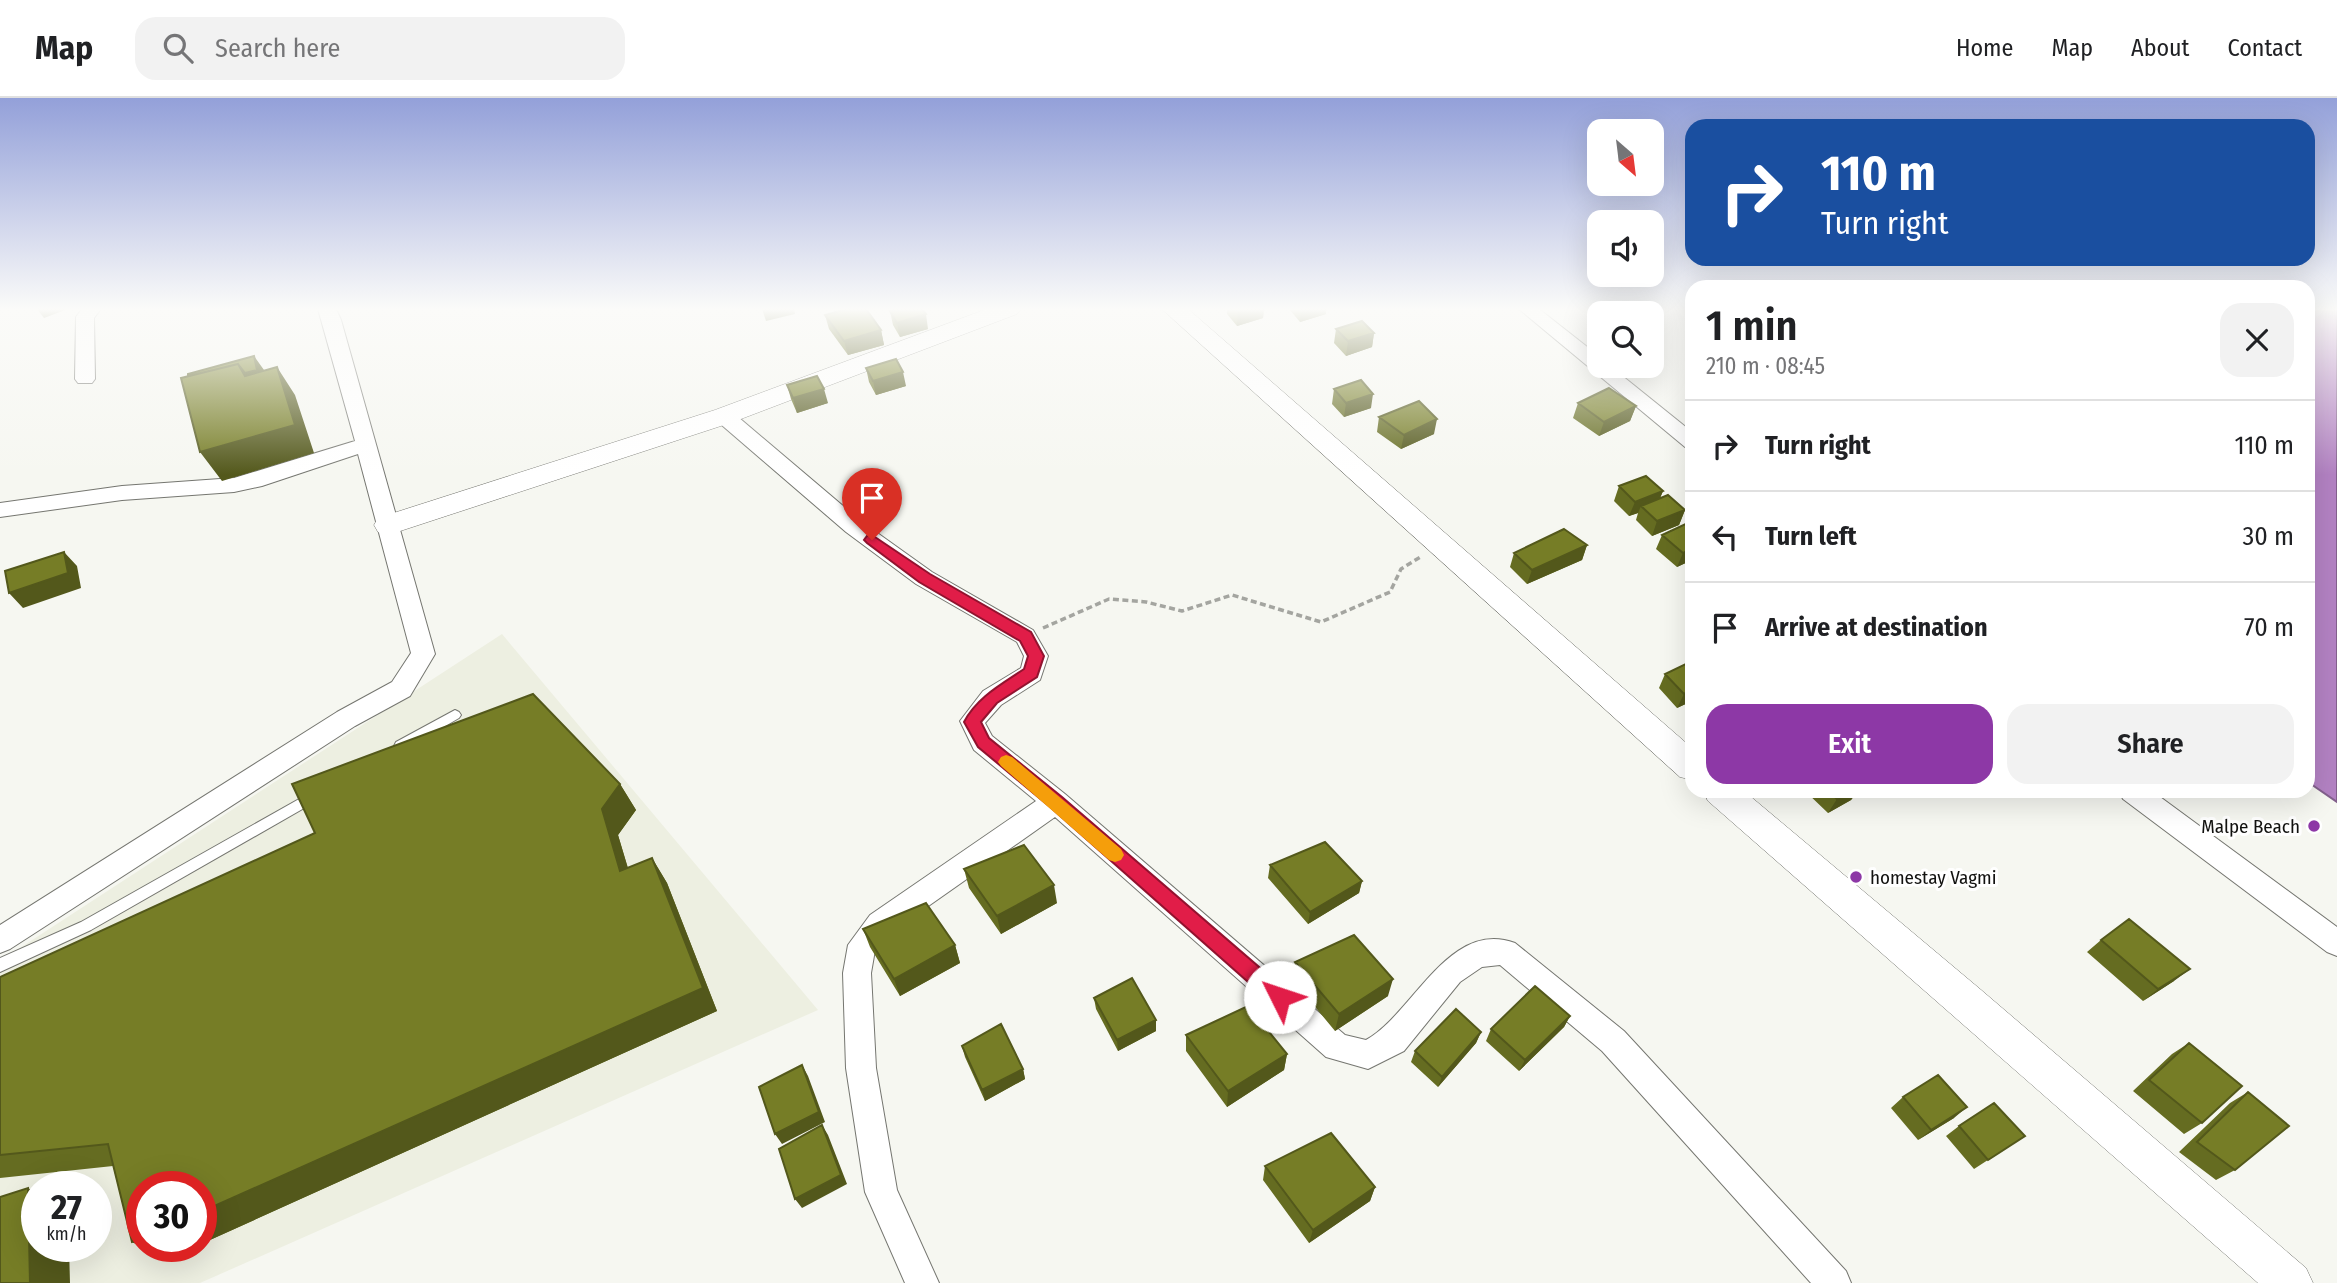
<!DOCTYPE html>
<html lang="en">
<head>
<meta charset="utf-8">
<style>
  body { margin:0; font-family:"Fira Sans Condensed",sans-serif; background:#f2f2f2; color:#202124; height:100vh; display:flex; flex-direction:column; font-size:26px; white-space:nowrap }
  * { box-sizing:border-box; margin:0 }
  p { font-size:23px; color:#757577 }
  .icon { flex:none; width:38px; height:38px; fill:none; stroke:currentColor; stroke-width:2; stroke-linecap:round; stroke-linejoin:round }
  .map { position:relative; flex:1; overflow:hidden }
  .sheet { position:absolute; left:1685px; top:182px; width:630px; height:518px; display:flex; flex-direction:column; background:#fff; border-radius:21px; box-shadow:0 7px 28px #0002 }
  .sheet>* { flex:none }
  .hud { position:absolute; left:1685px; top:21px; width:630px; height:147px; border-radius:21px; box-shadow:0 7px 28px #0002; background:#1a4fa0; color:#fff; overflow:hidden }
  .needle { width:46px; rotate:152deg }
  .tools { position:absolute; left:1587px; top:21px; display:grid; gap:14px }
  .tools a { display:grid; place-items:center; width:77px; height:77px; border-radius:14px; background:#fff; box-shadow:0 7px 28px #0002; font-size:35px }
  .speed { position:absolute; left:21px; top:1073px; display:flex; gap:14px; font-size:35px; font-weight:700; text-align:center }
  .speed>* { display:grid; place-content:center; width:91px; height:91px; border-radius:50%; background:#fff; box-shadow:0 7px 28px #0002; line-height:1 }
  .speed small { font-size:18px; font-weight:400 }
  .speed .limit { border:10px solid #d22; background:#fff; color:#111 }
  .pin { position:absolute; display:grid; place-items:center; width:60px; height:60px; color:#fff; margin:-72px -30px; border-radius:50% 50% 50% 0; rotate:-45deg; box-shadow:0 0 7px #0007 }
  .pin .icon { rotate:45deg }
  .me { position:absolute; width:77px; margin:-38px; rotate:311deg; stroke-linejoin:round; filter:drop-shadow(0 0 5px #0008) }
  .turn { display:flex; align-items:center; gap:24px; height:147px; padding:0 21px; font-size:32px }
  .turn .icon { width:91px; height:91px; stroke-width:2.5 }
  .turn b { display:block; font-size:49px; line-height:60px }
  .round { display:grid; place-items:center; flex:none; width:74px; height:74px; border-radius:21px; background:#f2f2f2 }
  .overview { display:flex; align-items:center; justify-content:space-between; height:119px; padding:0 21px }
  h1 { font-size:42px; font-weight:600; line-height:52px }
  .cta { display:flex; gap:14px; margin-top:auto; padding:14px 21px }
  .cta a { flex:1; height:80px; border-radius:21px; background:#8d38a6; color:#fff; font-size:28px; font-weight:600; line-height:80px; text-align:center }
  .cta a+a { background:#f2f2f2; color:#202124 }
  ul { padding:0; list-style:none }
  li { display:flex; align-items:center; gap:21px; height:91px; padding:0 21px; border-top:2px solid #e0e0e0 }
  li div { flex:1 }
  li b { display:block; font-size:26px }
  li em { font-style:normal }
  header { display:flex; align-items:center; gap:42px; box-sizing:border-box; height:98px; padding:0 35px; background:#fff; border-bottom:2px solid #e0e0e0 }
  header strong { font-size:33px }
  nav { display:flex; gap:38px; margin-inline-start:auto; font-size:24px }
  .search { width:490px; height:63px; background:#f2f2f2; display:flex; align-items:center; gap:18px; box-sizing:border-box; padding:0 24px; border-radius:21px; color:#757577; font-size:26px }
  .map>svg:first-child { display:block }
  .built { fill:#edefe1; fill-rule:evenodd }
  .water { fill:#b382c3; stroke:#83608d; stroke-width:2 }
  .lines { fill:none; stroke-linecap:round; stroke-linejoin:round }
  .service-casing { stroke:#757670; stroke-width:2 }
  .minor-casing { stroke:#757670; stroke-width:2 }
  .tertiary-casing { stroke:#757670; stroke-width:1 }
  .path { stroke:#a4a5a0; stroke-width:3.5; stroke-dasharray:6 3.5; stroke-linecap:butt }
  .service { fill:#fff; fill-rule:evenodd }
  .minor { fill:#fff; fill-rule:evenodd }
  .tertiary { fill:#fff; fill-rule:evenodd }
  .wall { fill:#656c21 }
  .shaded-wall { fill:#53581b }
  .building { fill:#767d26; stroke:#53581b; stroke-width:2 }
  .route { fill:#e11d48; stroke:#92132f; stroke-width:2 }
  .slow { fill:#f59e0b }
  .poi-dot { fill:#8d38a6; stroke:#fff; stroke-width:2.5 }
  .labels { text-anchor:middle; stroke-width:6; stroke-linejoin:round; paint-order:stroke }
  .poi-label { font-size:19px; fill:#121210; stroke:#fff; text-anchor:end }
</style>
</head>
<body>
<header>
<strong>Map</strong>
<div class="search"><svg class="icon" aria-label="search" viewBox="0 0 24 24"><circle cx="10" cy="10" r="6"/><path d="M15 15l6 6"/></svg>Search here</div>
<nav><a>Home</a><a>Map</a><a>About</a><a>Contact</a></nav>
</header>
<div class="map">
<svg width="2337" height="1185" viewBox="0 0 2337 1185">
  <rect width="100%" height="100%" fill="#f6f7f1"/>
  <path class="built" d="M502 536 818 912 200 1185H0V863ZM37 1088H96V1148H37ZM142 1088H201V1148H142Z"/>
  <path class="water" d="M2308 211H2337V704L2308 684Z"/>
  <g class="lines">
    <g class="service-casing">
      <path id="service" d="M455 612 459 614 461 617 459 620 404 652H396L394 648 396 644Z
        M315 692 320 693 322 697 320 701 91 832 0 874V860L81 824Z"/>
    </g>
    <g class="minor-casing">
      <path id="minor" d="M82 211H101L94 220 95 281 92 285H78L75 281 76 219Z
        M318 211H336L341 222 435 556 410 598 355 628 10 851 0 855V827L337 614 392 584 411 555 358 356 262 388 234 394 122 402 0 419V405L122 388 234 380 355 343Z
        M1519 211H1539L1600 259V268H1610L1692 334V351L1685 349Z
        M724 312 731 313 862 424 932 474 1033 532 1048 558 1040 582 1001 607 985 625 992 638 1065 696 1345 937 1366 942C1413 916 1449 820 1515 845L1624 933 1846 1173 1851 1185H1811L1602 953 1500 867 1482 869 1460 884 1404 953 1368 971 1326 959 1055 719 890 835 875 852 871 875 876 970 897 1092 939 1185H905L865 1094 846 970 843 875 848 847 870 817 1036 703 974 652 960 623 983 593 1021 570 1024 558 1017 544 916 486 846 434 717 323 714 318 717 313Z
        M2119 693H2152L2337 829V858L2327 854 2123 701Z"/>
    </g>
    <g class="tertiary-casing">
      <path id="tertiary" d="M987 211H1021L1017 216 733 324 388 437 378 434 374 427 378 420 715 312Z
        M1162 211H1188L1692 650V682L1680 679Z
        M1703 693H1744L1980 891 2306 1170 2313 1185H2258L1708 703Z"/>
    </g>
    <path class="path" d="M1043 530 1109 501 1146 504 1182 513 1232 497 1321 524 1390 494 1401 471 1422 458"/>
    <use href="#service" class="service"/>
    <use href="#minor" class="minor"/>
    <use href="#tertiary" class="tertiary"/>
  </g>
  <path class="wall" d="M1227 211H1264L1263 220 1237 228 1227 216Z
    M1290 211H1326V216L1300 224 1290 212Z
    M890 213 928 231 900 239 893 227Z
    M825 217 881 232 884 247 848 257 829 231Z
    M1336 231 1374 235 1372 249 1346 258 1334 245Z
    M866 270 906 288 876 297 869 284Z
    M787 287 828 305 797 315 791 301Z
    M1334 291 1371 310 1344 319 1332 306Z
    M1578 305 1636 308 1630 323 1599 338 1573 320Z
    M1379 319 1434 336 1401 351 1377 334Z
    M1619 388 1663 393 1660 400 1685 412 1679 427 1652 438 1636 422 1638 415 1629 418 1614 403Z
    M1692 423V462L1677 469 1656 451 1662 437Z
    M1587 447 1582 462 1527 486 1510 469 1514 455Z
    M1692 563V603L1677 610 1659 590 1665 576Z
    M533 596 620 686 636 712 618 737 628 770 652 760 667 785 717 913 201 1146V1088H142V1148H198L168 1161 132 1144 113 1068 0 1080V879L315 735 292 686Z
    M1805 693H1858L1851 702 1828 715Z
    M1270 767 1362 783 1359 795 1308 826 1268 780Z
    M964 771 1057 805 1001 836 969 790Z
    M863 831 955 847 960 865 900 898 870 849Z
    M2101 842 2174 883 2143 903 2087 854Z
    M1295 864 1388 898 1335 933 1292 881Z
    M1094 900 1156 933 1118 953 1096 911Z
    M1570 918 1564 929 1519 973 1486 943 1491 931Z
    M1481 934 1476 945 1438 989 1411 964 1415 953Z
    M1186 937 1287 956 1284 972 1227 1009 1186 953Z
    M2189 945 2202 1025 2184 1036 2133 993 2172 956Z
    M962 948 1023 971 1025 981 985 1003 965 959Z
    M2248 994 2235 1072 2216 1082 2179 1054 2230 1005Z
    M1903 999 1954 1020 1918 1042 1891 1010Z
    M1959 1028 2025 1038 1974 1071 1946 1038Z
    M1265 1068 1375 1089 1370 1103 1309 1145 1263 1082Z"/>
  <path class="shaded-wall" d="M37 211H68L44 220Z
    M762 211H794L795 216 766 223Z
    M1246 211H1264L1263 220 1237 228 1238 213Z
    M1301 211H1326V216L1300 224Z
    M926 216 928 231 900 239 897 225Z
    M881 232 884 247 848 257 844 243Z
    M1374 235 1372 249 1346 258 1348 243Z
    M254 258 264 272 201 305 238 266Z
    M277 269 295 297 314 355 222 383 200 354Z
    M903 274 906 288 876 297 873 283Z
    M824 291 828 305 797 315 793 300Z
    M1373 296 1371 310 1344 319 1346 305Z
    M1636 308 1630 323 1599 338 1604 324Z
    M1437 321 1434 336 1401 351 1404 337Z
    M1663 393 1657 407 1641 408 1638 415 1629 418 1635 404Z
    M1685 412 1679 427 1652 438 1657 423Z
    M1587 447 1582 462 1527 486 1532 472Z
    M1692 450V462L1677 469 1683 455Z
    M64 454 77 468 81 490 23 510 9 495Z
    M1692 592V603L1677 610 1684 596Z
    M620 686 636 712 618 737 636 798 620 773 602 711Z
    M1853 693H1858L1851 702 1828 715 1837 701Z
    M652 760 667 785 717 913 201 1146V1114Z
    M1362 783 1359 795 1308 826 1310 814Z
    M1054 787 1057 805 1001 836 997 818Z
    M955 847 960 865 900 898 894 881Z
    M2190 871 2174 883 2143 903 2158 891Z
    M1393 881 1388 898 1335 933 1339 916Z
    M1570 918 1564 929 1519 973 1525 962Z
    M1156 922V933L1118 953 1117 942Z
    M1481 934 1476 945 1438 989 1442 979Z
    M1287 956 1284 972 1227 1009 1228 993Z
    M802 967 808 978 825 1024 782 1046 775 1036Z
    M1023 971 1025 981 985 1003 982 992Z
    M1967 1009 1954 1020 1918 1042 1931 1032Z
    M822 1027 828 1037 847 1086 802 1110 795 1101Z
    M1375 1089 1370 1103 1309 1145 1313 1132Z
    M28 1090 37 1095V1148H69L70 1185H30Z
    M142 1140V1148H198L168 1161 132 1144Z"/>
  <path class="building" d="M846 211H866L881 232 844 243 825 217Z
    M897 211H922L926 216 897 225 890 213Z
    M1362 223 1374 235 1348 243 1336 231Z
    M254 258 257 272 245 275 238 266 188 278V276Z
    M896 261 903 274 873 283 866 270Z
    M238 266 245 278 277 269 295 327 200 354 181 280Z
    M817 278 824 291 793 300 787 287Z
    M1361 282 1373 296 1346 305 1334 291Z
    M1609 290 1636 308 1604 324 1578 305Z
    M1419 303 1437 321 1404 337 1379 319Z
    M1646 378 1663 393 1635 404 1619 388Z
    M1668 397 1685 412 1657 423 1641 408Z
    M1692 423V450L1683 455 1662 437Z
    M1564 431 1587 447 1532 472 1514 455Z
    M64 454 68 475 9 495 5 473Z
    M1692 563V592L1684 596 1665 576Z
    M533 596 620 686 602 711 620 773 652 760 703 890 201 1114V1088H142V1140L132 1144 108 1046 0 1057V879L315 735 292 686Z
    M1828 693H1853L1837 701Z
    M1325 744 1362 783 1310 814 1270 767Z
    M1024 747 1054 787 997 818 964 771Z
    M926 805 955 847 894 881 863 831Z
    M2129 821 2190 871 2158 891 2101 842Z
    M1354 837 1393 881 1339 916 1295 864Z
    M1132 880 1156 922 1117 942 1094 900Z
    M1535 888 1570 918 1525 962 1491 931Z
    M1248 908 1287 956 1228 993 1186 937Z
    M1456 911 1481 934 1442 979 1415 953Z
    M1001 926 1023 971 982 992 962 948Z
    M2189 945 2242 988 2202 1025 2149 982Z
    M802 967 819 1014 775 1036 759 989Z
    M1938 977 1967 1009 1931 1032 1903 999Z
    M2248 994 2289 1028 2235 1072 2197 1044Z
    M1994 1005 2025 1038 1988 1062 1959 1028Z
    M822 1027 841 1077 795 1101 779 1051Z
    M1331 1035 1375 1089 1313 1132 1265 1068Z
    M28 1090 30 1185H0V1099Z"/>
  <linearGradient id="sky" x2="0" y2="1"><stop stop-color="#93a0d9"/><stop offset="0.56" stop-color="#fbfbf9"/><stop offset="1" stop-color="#fbfbf9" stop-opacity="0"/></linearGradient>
  <rect width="2337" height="377" fill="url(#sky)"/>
  <path class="route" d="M872 437 930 476 1031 534 1044 558 1037 579 997 605 981 624 989 640 1062 699 1287 893 1290 899 1287 906 1280 908 1273 906 1050 709 978 649 964 624C977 599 1002 586 1024 571L1028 558 1020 543 919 484 867 445 864 442 867 438Z"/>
  <path class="slow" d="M1006 657 1012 659 1121 751 1124 757 1121 762 1115 764 1109 762 1001 668 998 664 1001 659Z"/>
  <g class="poi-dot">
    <circle cx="2314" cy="728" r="7"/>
    <circle cx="1856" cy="779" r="7"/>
  </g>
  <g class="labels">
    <g class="poi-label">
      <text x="2300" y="735">Malpe Beach</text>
      <text x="1870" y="786" text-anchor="start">homestay Vagmi</text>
    </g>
  </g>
</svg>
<div class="tools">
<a><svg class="needle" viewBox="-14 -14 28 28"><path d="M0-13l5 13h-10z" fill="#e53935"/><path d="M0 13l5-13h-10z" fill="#757577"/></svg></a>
<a><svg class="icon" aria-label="sound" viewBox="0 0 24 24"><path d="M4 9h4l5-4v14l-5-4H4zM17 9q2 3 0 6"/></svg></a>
<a><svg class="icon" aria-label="search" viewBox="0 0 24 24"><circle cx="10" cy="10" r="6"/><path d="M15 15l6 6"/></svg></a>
</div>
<div class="speed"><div>27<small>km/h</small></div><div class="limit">30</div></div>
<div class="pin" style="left:872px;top:442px;background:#d93025"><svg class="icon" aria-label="arrive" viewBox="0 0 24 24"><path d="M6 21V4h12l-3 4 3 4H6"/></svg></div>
<svg class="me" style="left:1280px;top:899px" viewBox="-20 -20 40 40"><circle r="19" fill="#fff"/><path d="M0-13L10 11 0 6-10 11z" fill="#e11d48"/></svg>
<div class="hud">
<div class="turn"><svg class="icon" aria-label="right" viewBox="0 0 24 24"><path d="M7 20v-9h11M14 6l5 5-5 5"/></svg><div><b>110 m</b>Turn right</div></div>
</div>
<section class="sheet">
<div class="overview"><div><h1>1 min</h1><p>210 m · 08:45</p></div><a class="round"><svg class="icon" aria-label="close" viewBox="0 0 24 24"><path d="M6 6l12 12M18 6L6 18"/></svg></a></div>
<ul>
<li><svg class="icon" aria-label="right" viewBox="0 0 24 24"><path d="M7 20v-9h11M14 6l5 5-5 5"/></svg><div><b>Turn right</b></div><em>110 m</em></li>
<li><svg class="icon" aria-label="left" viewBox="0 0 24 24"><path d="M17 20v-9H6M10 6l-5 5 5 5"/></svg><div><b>Turn left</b></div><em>30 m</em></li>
<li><svg class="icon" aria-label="arrive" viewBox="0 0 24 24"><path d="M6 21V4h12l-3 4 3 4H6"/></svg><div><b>Arrive at destination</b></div><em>70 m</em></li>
</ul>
<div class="cta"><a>Exit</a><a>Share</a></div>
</section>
</div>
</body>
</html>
